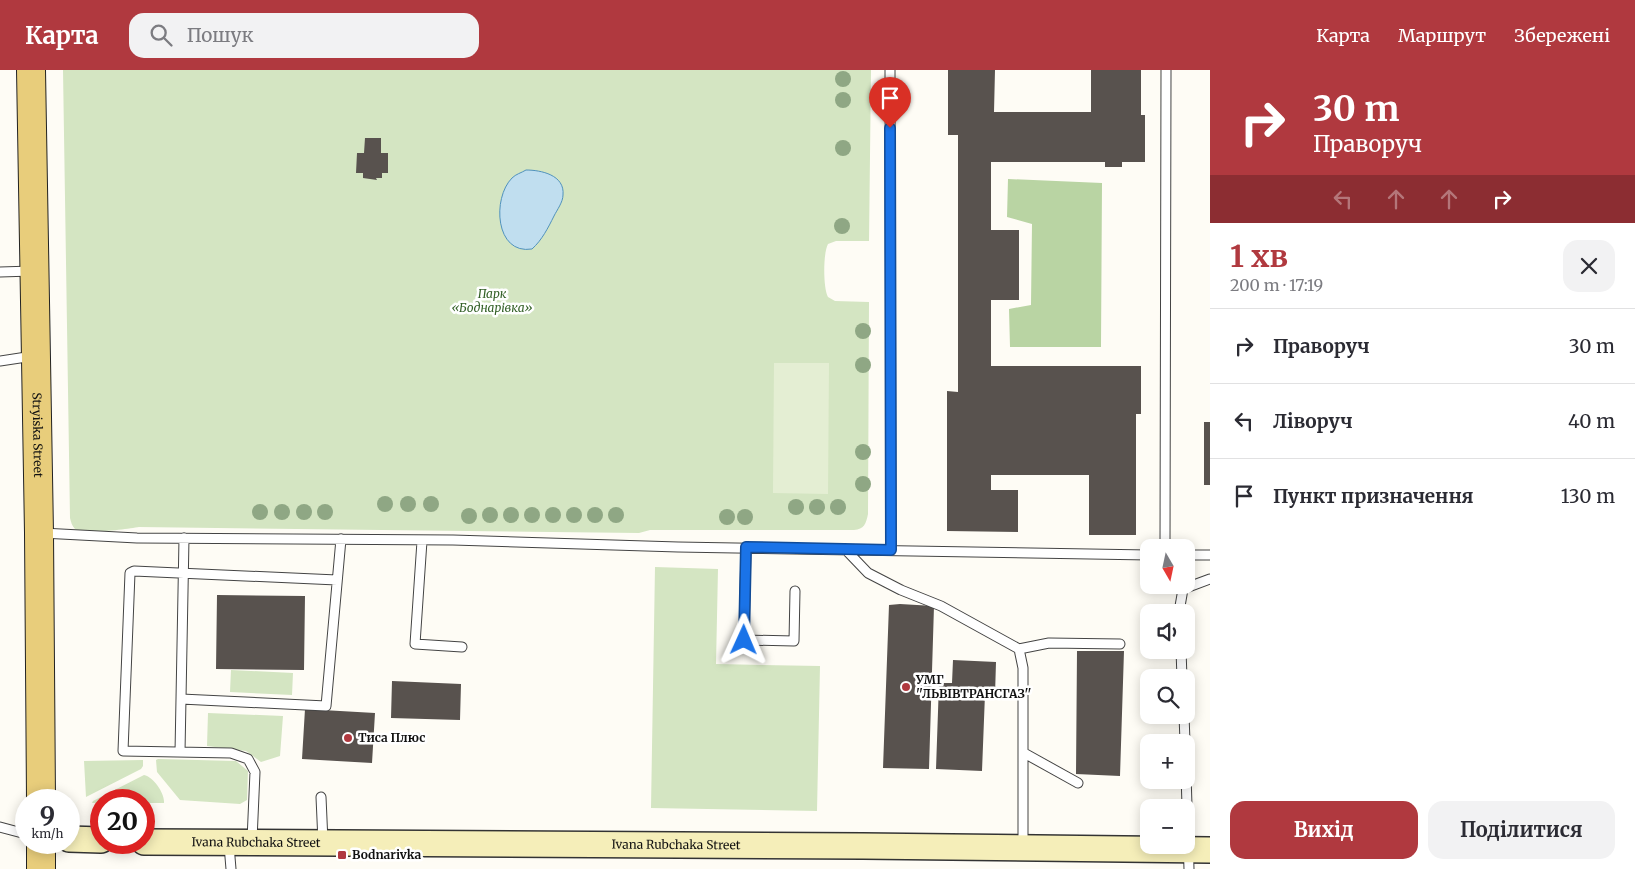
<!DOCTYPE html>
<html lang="uk">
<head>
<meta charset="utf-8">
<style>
  body { margin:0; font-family:Merriweather,serif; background:#f2f2f3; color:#2b2b33; height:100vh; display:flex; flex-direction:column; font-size:19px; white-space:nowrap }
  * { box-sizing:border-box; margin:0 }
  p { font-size:16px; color:#7c7c81 }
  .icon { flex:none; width:28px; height:28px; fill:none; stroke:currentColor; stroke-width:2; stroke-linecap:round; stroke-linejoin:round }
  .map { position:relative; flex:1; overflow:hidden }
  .drawer { display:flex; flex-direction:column; background:#fff; width:425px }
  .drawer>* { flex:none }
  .top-card { background:#b0393f; color:#fff; overflow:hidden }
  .needle { width:32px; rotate:171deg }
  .tools { position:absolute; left:1140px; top:469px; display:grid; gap:10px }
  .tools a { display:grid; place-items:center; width:55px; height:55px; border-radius:10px; background:#fff; box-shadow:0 2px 12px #0003; font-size:25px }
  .speed { position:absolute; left:15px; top:719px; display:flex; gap:10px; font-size:25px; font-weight:700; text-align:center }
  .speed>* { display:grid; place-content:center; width:65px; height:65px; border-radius:50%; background:#fff; box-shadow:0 2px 12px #0003; line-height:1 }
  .speed small { font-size:12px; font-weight:400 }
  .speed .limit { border:8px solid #d22; background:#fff; color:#111 }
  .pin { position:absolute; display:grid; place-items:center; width:42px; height:42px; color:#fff; margin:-51px -21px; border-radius:50% 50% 50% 0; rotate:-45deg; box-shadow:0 0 5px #0007 }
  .pin .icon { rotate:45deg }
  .me { position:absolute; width:55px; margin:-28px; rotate:1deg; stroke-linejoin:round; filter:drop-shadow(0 0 4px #0008) }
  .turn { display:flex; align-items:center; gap:18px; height:105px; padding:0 20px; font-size:22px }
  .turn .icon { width:65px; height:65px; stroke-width:2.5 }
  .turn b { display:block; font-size:35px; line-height:42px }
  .lanes { display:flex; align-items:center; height:48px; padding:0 20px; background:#0003; justify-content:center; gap:25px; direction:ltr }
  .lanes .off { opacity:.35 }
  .round { display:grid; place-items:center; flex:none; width:52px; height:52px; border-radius:15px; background:#f2f2f3 }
  .head { display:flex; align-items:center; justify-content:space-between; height:85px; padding:0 20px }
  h1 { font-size:30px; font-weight:700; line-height:38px; color:#b0393f }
  .button { display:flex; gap:10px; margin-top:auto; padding:10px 20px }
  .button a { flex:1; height:58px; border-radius:15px; background:#b0393f; color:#fff; font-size:20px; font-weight:700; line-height:58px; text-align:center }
  .button a+a { background:#f2f2f3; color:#2b2b33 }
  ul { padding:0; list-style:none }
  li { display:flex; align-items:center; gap:15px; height:75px; padding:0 20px; border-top:1px solid #e1e1e2 }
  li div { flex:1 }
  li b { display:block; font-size:19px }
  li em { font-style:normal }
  header { display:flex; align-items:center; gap:30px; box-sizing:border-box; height:70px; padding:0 25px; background:#b0393f; color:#fff }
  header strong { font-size:24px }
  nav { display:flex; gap:28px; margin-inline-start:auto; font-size:18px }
  .search { width:350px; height:45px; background:#f2f2f3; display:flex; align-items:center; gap:12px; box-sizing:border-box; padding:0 18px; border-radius:15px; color:#7c7c81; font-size:19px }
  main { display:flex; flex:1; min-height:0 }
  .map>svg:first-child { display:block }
  .green { fill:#d4e5c2 }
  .forest { fill:#b9d4a3 }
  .pitch { fill:#e4eed3 }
  .water { fill:#c0deef; stroke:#5092bd }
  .building { fill:#58524e }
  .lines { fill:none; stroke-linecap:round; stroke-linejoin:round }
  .lane-casing { stroke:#444; stroke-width:11 }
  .secondary-casing { stroke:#333; stroke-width:28 }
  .primary-casing { stroke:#222; stroke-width:30 }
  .lane { stroke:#fff; stroke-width:9 }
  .secondary { stroke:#f5eeb9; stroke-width:25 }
  .primary { stroke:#e8cd7b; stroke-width:28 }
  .tree { fill:#8fa784 }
  .route-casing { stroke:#114b97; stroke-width:12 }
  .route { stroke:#1a73e8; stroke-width:9 }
  .poi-dot { fill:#b0393f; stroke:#fff; stroke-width:2 }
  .labels { text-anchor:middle; stroke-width:5; stroke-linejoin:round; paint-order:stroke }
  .park-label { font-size:12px; font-style:italic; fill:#346128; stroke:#fff }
  .street-label { font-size:12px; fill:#111; stroke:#fff }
  .poi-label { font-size:12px; font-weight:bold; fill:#111; stroke:#fff; text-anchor:start }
</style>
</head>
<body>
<header>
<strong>Карта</strong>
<div class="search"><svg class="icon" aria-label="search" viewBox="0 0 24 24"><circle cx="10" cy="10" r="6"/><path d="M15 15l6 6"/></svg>Пошук</div>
<nav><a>Карта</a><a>Маршрут</a><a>Збережені</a></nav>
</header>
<main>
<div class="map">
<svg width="1210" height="799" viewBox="0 0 1210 799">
  <rect width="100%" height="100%" fill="#fefcf5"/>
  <path class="green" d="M63 0H871L869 171H836L828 174C823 183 823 218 828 227L835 231 869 232 868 444C866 454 864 459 854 460H650L639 463 139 457C127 459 85 465 75 459 72 456 71 452 70 448Z
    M655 497 718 499 716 594 820 596 817 741 651 738Z
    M231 600 293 603 292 625 230 622Z
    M208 643 283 646 280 686 261 692 246 681 207 676Z
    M158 689 236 691 248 701 247 730 240 734 180 730 157 702 156 690Z
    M143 690V696L141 699 86 727 84 691Z
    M144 705C154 707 165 724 164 733H144V730H101V733H92L93 731Z"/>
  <path class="forest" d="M1008 109 1102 113 1101 277H1010L1009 239 1031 235 1032 154 1007 147Z"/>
  <path class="pitch" d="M774 293H829L828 424 773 423Z"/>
  <path class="water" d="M526 100C541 100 565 105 563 125 563 132 557 140 554 146 548 158 542 170 532 179 495 185 492 128 512 108 516 104 521 103 526 100Z"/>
  <path class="building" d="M948 0H995L994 42H1091V0H1141V45H1145V92H1122V97H1105V92H991V160H1019V230H991V296H1141V344H1136V465H1089V405H991V420H1018V462L947 461V321L958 322V65H948Z
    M365 68H381V83H388V103H382V108H376L377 110 363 108V103H356L357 83H364Z
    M1204 352H1210V415H1204Z
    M217 525 305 526 304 600 216 599Z
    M900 534 934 536 929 699 883 698 889 535Z
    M1077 581H1124L1120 706 1076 704Z
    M953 590 996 592 995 625 985 624 982 701 936 699 939 613H952Z
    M392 611 461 614 460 650 391 648Z
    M305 639 375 643 372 693 302 689Z"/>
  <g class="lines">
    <g class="lane-casing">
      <path id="lane" d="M890 0 891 480
        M0 202 32 201
        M0 291 33 286
        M42 463 137 468 453 470 678 477 1149 485
        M422 471 415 574 462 577
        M746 477 744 570 794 571 795 521
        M1165 478 1166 0
        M845 479 868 503 901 520 941 536 1019 579 1023 598V776
        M1186 485H1210
        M1179 542 1183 519 1210 509
        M1019 579 1049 573 1120 574
        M1181 580 1182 608
        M181 629 326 636 341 469
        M1184 645 1185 672
        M180 682 184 468
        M1024 683 1078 713
        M1186 704 1189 799
        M321 727 323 772
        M0 757 26 764
        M252 770 255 702 248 689 231 683 123 681 130 503 134 501 337 510
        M229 775 231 799"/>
    </g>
    <g class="secondary-casing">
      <g id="secondary">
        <path d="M69 769 101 770"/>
        <path id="s1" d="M144 772 863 776 1210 780"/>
      </g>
    </g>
    <g class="primary-casing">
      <g id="primary">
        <path id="s2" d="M31 0 39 463 41 730"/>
        <path d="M41 772V799"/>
      </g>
    </g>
    <use href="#lane" class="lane"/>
    <use href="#secondary" class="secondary"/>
    <use href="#primary" class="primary"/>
  </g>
  <g class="tree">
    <circle cx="843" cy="9" r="8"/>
    <circle cx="843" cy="30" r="8"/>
    <circle cx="843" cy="78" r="8"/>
    <circle cx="842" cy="156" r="8"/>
    <circle cx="863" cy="261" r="8"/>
    <circle cx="863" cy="295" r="8"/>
    <circle cx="863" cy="382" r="8"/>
    <circle cx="863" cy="414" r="8"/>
    <circle cx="385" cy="434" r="8"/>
    <circle cx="408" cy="434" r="8"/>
    <circle cx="431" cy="434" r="8"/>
    <circle cx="796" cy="437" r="8"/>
    <circle cx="817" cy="437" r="8"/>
    <circle cx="838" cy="437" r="8"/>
    <circle cx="260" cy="442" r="8"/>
    <circle cx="282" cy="442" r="8"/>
    <circle cx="304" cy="442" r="8"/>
    <circle cx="325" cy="442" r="8"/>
    <circle cx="490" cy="445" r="8"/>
    <circle cx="511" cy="445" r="8"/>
    <circle cx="532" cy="445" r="8"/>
    <circle cx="553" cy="445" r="8"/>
    <circle cx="574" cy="445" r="8"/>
    <circle cx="595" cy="445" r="8"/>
    <circle cx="616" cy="445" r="8"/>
    <circle cx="469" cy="446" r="8"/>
    <circle cx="727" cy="447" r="8"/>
    <circle cx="745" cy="447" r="8"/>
  </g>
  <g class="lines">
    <g class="route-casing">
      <path id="route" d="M744 570 746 477 891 480 890 58"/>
    </g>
    <use href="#route" class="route"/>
  </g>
  <g class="poi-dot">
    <circle cx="906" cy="617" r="5"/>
    <circle cx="348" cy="668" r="5"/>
    <rect x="337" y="780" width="10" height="10" rx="2.5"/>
  </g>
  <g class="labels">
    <g class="park-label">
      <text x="492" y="228">Парк<tspan x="492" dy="14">«Боднарівка»</tspan></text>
    </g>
    <g class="street-label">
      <text dy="4" stroke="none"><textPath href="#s2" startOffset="365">Stryiska Street</textPath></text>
      <text dy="4" stroke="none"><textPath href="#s1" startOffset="112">Ivana Rubchaka Street</textPath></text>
      <text dy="4" stroke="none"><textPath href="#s1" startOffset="532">Ivana Rubchaka Street</textPath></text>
    </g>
    <g class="poi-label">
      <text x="916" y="614">УМГ<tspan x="916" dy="14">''ЛЬВІВТРАНСГАЗ''</tspan></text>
      <text x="358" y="672">Тиса Плюс</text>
      <text x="352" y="789">Bodnarivka</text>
    </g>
  </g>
</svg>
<div class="tools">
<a><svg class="needle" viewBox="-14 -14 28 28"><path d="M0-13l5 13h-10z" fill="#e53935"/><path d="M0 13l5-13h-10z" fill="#7c7c81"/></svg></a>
<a><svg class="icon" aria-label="sound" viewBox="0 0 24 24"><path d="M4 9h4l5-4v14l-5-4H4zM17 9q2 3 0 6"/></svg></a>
<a><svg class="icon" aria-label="search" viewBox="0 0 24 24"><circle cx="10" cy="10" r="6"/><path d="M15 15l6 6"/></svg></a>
<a>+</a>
<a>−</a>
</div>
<div class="speed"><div>9<small>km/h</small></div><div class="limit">20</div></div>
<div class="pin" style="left:890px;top:58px;background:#d93025"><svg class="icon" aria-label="arrive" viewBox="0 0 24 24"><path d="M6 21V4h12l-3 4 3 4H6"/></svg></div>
<svg class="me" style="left:744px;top:570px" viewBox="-20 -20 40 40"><path d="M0-17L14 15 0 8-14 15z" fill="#1a73e8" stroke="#fff" stroke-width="4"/></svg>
</div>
<section class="drawer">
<div class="top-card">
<div class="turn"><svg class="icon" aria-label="right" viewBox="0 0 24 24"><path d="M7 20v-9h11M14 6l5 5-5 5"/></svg><div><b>30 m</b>Праворуч</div></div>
<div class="lanes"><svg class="icon off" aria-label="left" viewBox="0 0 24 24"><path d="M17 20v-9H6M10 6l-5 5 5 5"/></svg><svg class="icon off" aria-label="ahead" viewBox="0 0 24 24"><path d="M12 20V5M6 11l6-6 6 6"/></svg><svg class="icon off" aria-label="ahead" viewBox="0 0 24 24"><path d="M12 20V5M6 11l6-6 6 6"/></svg><svg class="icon" aria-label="right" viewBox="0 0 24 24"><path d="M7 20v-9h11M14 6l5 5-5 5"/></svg></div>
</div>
<div class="head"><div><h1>1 хв</h1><p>200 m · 17:19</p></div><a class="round"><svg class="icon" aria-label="close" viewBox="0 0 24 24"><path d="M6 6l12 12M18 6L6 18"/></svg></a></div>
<ul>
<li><svg class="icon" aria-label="right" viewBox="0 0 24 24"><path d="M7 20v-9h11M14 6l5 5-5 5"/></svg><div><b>Праворуч</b></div><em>30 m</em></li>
<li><svg class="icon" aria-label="left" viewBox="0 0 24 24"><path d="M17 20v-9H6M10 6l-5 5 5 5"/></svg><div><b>Ліворуч</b></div><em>40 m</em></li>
<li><svg class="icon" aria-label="arrive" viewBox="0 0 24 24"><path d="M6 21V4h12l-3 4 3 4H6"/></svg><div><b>Пункт призначення</b></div><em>130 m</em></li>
</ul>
<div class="button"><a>Вихід</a><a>Поділитися</a></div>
</section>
</main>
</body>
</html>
